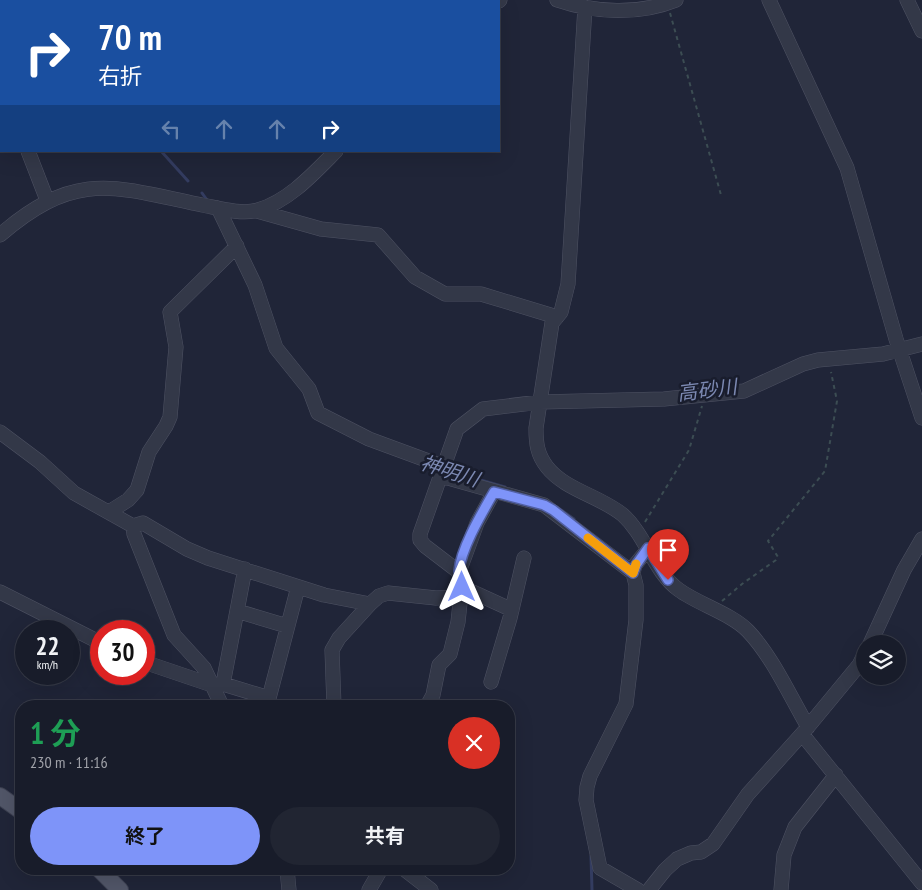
<!DOCTYPE html>
<html lang="ja">
<head>
<meta charset="utf-8">
<style>
  body { margin:0; font-family:"PT Sans Narrow","Noto Sans JP",sans-serif; background:#212532; color:#f1f3f6; height:100vh; display:flex; flex-direction:column; font-size:19px; white-space:nowrap }
  * { box-sizing:border-box; margin:0 }
  p { font-size:16px; color:#9fa1a8 }
  .icon { flex:none; width:28px; height:28px; fill:none; stroke:currentColor; stroke-width:2; stroke-linecap:round; stroke-linejoin:round }
  .map { position:relative; flex:1; overflow:hidden }
  .details { position:absolute; left:15px; top:700px; width:500px; height:175px; display:flex; flex-direction:column; background:#181c2a; border-radius:20px; box-shadow:0 5px 20px #0002,0 0 0 1px #363a47 }
  .details>* { flex:none }
  .top-card { position:absolute; left:0px; top:0px; width:500px; height:152px; box-shadow:0 5px 20px #0002,0 0 0 1px #363a47; background:#1a4fa0; color:#fff; overflow:hidden }
  .fabs { position:absolute; left:856px; top:635px; display:grid; gap:10px }
  .fabs a { display:grid; place-items:center; width:50px; height:50px; border-radius:50%; background:#181c2a; box-shadow:0 5px 20px #0002,0 0 0 1px #363a47; font-size:25px }
  .speed { position:absolute; left:15px; top:620px; display:flex; gap:10px; font-size:25px; font-weight:700; text-align:center }
  .speed>* { display:grid; place-content:center; width:65px; height:65px; border-radius:50%; background:#181c2a; box-shadow:0 5px 20px #0002,0 0 0 1px #363a47; line-height:1 }
  .speed small { font-size:12px; font-weight:400 }
  .speed .limit { border:8px solid #d22; background:#fff; color:#111 }
  .pin { position:absolute; display:grid; place-items:center; width:42px; height:42px; color:#fff; margin:-51px -21px; border-radius:50% 50% 50% 0; rotate:-45deg; box-shadow:0 0 5px #0007 }
  .pin .icon { rotate:45deg }
  .me { position:absolute; width:55px; margin:-28px; rotate:0deg; stroke-linejoin:round; filter:drop-shadow(0 0 4px #0008) }
  .turn { display:flex; align-items:center; gap:18px; height:105px; padding:0 15px; font-size:22px }
  .turn .icon { width:65px; height:65px; stroke-width:2.5 }
  .turn b { display:block; font-size:35px; line-height:42px }
  .lanes { display:flex; align-items:center; height:48px; padding:0 15px; background:#0003; justify-content:center; gap:25px; direction:ltr }
  .lanes .off { opacity:.35 }
  .round { display:grid; place-items:center; flex:none; width:52px; height:52px; border-radius:26px; background:#212532 }
  .head { display:flex; align-items:center; justify-content:space-between; height:85px; padding:0 15px }
  h1 { font-size:30px; font-weight:700; line-height:38px; color:#1e9e55 }
  .button { display:flex; gap:10px; margin-top:auto; padding:10px 15px }
  .button a { flex:1; height:58px; border-radius:30px; background:#7e94f9; color:#111; font-size:20px; font-weight:700; line-height:58px; text-align:center }
  .button a+a { background:#212532; color:#f1f3f6 }
  .map>svg:first-child { display:block }
  .lines { fill:none; stroke-linecap:round; stroke-linejoin:round }
  .stream { stroke:#333c60; stroke-width:3 }
  .minor-casing { stroke:#4e5263; stroke-width:15 }
  .major-casing { stroke:#3d4152; stroke-width:18 }
  .path { stroke:#3c4d53; stroke-width:2; stroke-dasharray:4 4; stroke-linecap:butt }
  .minor { stroke:#333848; stroke-width:14 }
  .major { stroke:#515668; stroke-width:16 }
  .route-casing { stroke:#5260a2; stroke-width:12 }
  .route { stroke:#7e94f9; stroke-width:9 }
  .slow { stroke:#f59e0b; stroke-width:9 }
  .labels { text-anchor:middle; stroke-width:5; stroke-linejoin:round; paint-order:stroke }
  .water-label { font-size:20px; font-style:italic; fill:#7c89b2; stroke:#191d2d }
</style>
</head>
<body>
<div class="map">
<svg width="922" height="890" viewBox="0 0 922 890">
  <rect width="100%" height="100%" fill="#202538"/>
  <g class="lines">
    <path class="stream" d="M161 151 188 181
      M202 193 207 200
      M463 475 505 487
      M557 507 574 519
      M591 856 592 890"/>
    <g class="minor-casing">
      <path id="minor" d="M0 0 1 38
        M557 0C595 13 639 15 676 0
        M769 0 847 168 896 339 922 418
        M907 0 922 31
        M58 1 59 0
        M499 1 500 0
        M585 7 568 284 561 312 552 323 536 428C536 443 537 454 547 467 565 490 600 496 623 515 646 536 654 572 679 590 698 604 732 614 748 631 772 656 790 696 808 727
        M0 103 1 102
        M28 151 47 200
        M218 208 255 285 276 348 309 389 318 413 369 439 445 467
        M257 211 321 229 378 235 415 277 445 294H481L557 317
        M0 235C76 170 112 186 202 205 218 208 242 215 258 210 289 201 314 173 336 151
        M0 432 40 462 74 493 133 526 134 534 174 635 204 668 222 706
        M441 476 544 505 633 573 636 585V620L626 704 590 776 587 787 586 800 600 868 638 890
        M109 512 128 500 137 490 149 452 166 426 170 417 176 347 170 312 237 246
        M133 526 143 523 187 549 208 558 324 595 370 604
        M459 572 477 523 494 492
        M633 573 635 565 649 548
        M462 587 512 610
        M0 592 101 643
        M237 611 287 626
        M870 644 904 570 922 539
        M144 662 212 685 223 684 269 698 298 587
        M491 682 510 618 524 558
        M223 684 245 569
        M334 706 332 650 339 638 370 604 379 596 388 593 436 598 461 597
        M427 706 433 695 439 665 450 654 458 622 462 584 459 572 425 546 420 540V534L457 429 483 409 540 402 664 399 744 391 803 364 818 360 883 354 922 344
        M802 734 922 883
        M287 869 289 890
        M404 869 431 890
        M369 890 381 869
        M649 890 665 870 677 859 691 853 701 852 713 844 748 794 802 734 859 665 865 653
        M781 890 784 855 795 827 836 775"/>
    </g>
    <g class="major-casing">
      <path id="major" d="M0 796 21 811
        M99 869 120 890"/>
    </g>
    <path class="path" d="M670 13 721 195
      M645 522 689 450 702 406
      M722 601 742 584 776 560 778 557 768 541 825 471 837 401 831 372"/>
    <use href="#minor" class="minor"/>
    <use href="#major" class="major"/>
  </g>
  <g class="lines">
    <g class="route-casing">
      <path id="route" d="M462 587C462 582 459 576 459 571 461 548 482 513 494 492L544 505 553 510 633 573 636 565 648 548 668 580"/>
    </g>
    <use href="#route" class="route"/>
    <path class="slow" d="M588 538 633 573 636 564"/>
  </g>
  <g class="labels">
    <g class="water-label">
      <text transform="translate(707 390) rotate(-7)" y="7">高砂川</text>
      <text transform="translate(450 471) rotate(18)" y="7">神明川</text>
    </g>
  </g>
</svg>
<div class="fabs">
<a><svg class="icon" aria-label="layers" viewBox="0 0 24 24"><path d="M12 4l9 5-9 5-9-5zM3 14l9 5 9-5"/></svg></a>
</div>
<div class="speed"><div>22<small>km/h</small></div><div class="limit">30</div></div>
<div class="pin" style="left:668px;top:580px;background:#d93025"><svg class="icon" aria-label="arrive" viewBox="0 0 24 24"><path d="M6 21V4h12l-3 4 3 4H6"/></svg></div>
<svg class="me" style="left:462px;top:587px" viewBox="-20 -20 40 40"><path d="M0-17L14 15 0 8-14 15z" fill="#7e94f9" stroke="#fff" stroke-width="4"/></svg>
<div class="top-card">
<div class="turn"><svg class="icon" aria-label="right" viewBox="0 0 24 24"><path d="M7 20v-9h11M14 6l5 5-5 5"/></svg><div><b>70 m</b>右折</div></div>
<div class="lanes"><svg class="icon off" aria-label="left" viewBox="0 0 24 24"><path d="M17 20v-9H6M10 6l-5 5 5 5"/></svg><svg class="icon off" aria-label="ahead" viewBox="0 0 24 24"><path d="M12 20V5M6 11l6-6 6 6"/></svg><svg class="icon off" aria-label="ahead" viewBox="0 0 24 24"><path d="M12 20V5M6 11l6-6 6 6"/></svg><svg class="icon" aria-label="right" viewBox="0 0 24 24"><path d="M7 20v-9h11M14 6l5 5-5 5"/></svg></div>
</div>
<section class="details">
<div class="head"><div><h1>1 分</h1><p>230 m · 11:16</p></div><a class="round" style="background:#d93025;color:#fff"><svg class="icon" aria-label="close" viewBox="0 0 24 24"><path d="M6 6l12 12M18 6L6 18"/></svg></a></div>
<div class="button"><a>終了</a><a>共有</a></div>
</section>
</div>
</body>
</html>
